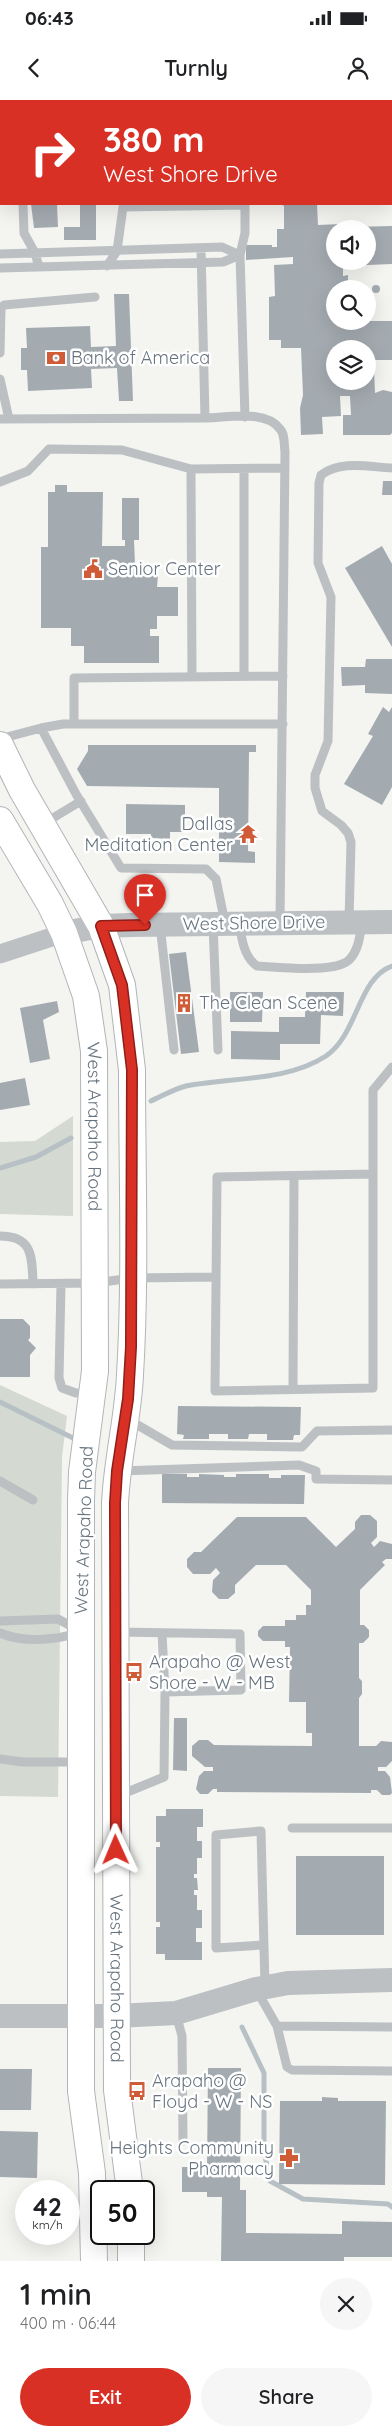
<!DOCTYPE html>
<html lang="en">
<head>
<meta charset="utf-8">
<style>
  body { margin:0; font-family:Quicksand,sans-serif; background:#f6f6f6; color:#202124; height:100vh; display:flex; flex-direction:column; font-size:19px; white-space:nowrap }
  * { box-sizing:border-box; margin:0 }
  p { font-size:16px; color:#757577 }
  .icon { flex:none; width:28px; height:28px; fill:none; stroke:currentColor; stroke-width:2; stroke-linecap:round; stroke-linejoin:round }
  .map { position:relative; height:2161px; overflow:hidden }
  .sheet { display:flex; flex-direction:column; background:#fff; flex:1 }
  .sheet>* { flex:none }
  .top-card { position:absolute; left:0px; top:0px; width:392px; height:105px; box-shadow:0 5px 20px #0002; background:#d93025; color:#fff; overflow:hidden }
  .fabs { position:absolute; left:326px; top:120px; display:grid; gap:10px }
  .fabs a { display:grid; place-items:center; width:50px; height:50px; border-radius:50%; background:#fff; box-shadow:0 5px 20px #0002; font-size:25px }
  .speed { position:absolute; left:15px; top:2080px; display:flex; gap:10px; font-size:25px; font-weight:700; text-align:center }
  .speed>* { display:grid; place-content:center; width:65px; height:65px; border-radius:50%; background:#fff; box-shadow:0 5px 20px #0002; line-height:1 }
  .speed small { font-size:12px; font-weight:400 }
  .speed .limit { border:2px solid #111; border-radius:8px; background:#fff; color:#111 }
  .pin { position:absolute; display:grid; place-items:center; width:42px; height:42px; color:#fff; margin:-51px -21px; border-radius:50% 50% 50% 0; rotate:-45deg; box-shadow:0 0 5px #0007 }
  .pin .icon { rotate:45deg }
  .me { position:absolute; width:55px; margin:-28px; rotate:359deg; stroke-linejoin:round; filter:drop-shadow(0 0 4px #0008) }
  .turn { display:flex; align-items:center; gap:18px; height:105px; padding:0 20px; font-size:22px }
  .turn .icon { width:65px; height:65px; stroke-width:2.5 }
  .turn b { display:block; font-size:35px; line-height:42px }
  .round { display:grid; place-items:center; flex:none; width:52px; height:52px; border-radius:26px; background:#f6f6f6 }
  .summary { display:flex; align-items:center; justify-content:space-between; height:85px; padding:0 20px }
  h1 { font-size:30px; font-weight:600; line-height:38px }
  .button { display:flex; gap:10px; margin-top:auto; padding:10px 20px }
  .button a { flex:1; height:58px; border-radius:30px; background:#d93025; color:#fff; font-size:20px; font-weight:600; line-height:58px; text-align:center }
  .button a+a { background:#f6f6f6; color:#202124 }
  .status { display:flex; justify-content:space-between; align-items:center; height:35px; padding:0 25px; background:#fff; direction:ltr }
  .status svg { height:14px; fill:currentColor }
  header { display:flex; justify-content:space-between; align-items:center; height:65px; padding:0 20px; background:#fff; font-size:22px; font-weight:600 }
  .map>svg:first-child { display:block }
  .green { fill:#d4d9d1 }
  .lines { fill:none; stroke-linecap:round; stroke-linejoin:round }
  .stream { stroke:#b7c0c5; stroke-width:5 }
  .building { fill:#a4abb0 }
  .secondary-casing { stroke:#b1b5b9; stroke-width:28 }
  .service { stroke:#bcc0c3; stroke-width:9 }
  .minor { stroke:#bcc0c3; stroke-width:19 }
  .tertiary { stroke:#bcc0c3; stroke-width:24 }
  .secondary { stroke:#fff; stroke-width:26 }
  .route-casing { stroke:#8d1f18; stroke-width:12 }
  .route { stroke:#d93025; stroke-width:9 }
  .labels { text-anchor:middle; stroke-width:5; stroke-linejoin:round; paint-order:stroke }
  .poi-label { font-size:18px; fill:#67747f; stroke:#fff; text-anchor:start }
  .street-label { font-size:18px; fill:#67747f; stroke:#fff }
</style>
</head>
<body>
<div class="status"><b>06:43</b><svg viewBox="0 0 49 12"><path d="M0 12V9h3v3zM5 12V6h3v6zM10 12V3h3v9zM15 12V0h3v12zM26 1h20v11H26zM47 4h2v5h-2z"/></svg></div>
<header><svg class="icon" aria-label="back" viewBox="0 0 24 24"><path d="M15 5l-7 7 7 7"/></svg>Turnly<svg class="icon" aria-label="person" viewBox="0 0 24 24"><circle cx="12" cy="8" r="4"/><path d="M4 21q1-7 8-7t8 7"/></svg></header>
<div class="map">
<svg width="392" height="2161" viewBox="0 0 392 2161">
  <rect width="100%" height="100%" fill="#f4f4f1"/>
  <path class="green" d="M73 1016V1116L0 1114V1042L35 1041Z
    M0 1285 67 1316 62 1357 58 1697 0 1696Z"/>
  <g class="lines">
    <path class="stream" d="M151 1001C162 996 174 989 186 986 231 977 286 982 326 956 358 934 358 878 392 866
      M0 1068 36 1057 71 1038
      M0 1302 73 1338
      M242 1927 264 1973V2051L270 2081 303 2099 388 2104 392 2107"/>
  </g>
  <path class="building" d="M31 104H57L58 127 34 128Z
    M80 104H96V140H64V127H80Z
    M281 104H317L318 125 340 124V129H335V161H368V129L350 127 392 126V164L343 166V176L348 175V181H355V189H335V221H392V260H368V249H335V281H340V288L350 287V281H368V270H374L375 293 383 290 392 292V333L390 335H343V315H351L350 296H340L341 316 322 317 323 334 301 335 300 308 303 295 301 248H281V240H269V197L275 196 274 165 293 164V157L246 160V145H272V147H277V129H284V106Z
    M372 189a4 4 0 1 1 8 0a4 4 0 1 1-8 0Z
    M114 194H129L133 301H119L117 268 91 269 92 288 28 291 27 270H21V248H27L26 228 90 226 91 247 116 246Z
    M383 381H392V395H382Z
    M55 385H67V392H103L102 446H125V440H122V398H139V440H134L135 464H145V475H158L157 487H178V516H157V529H150V536H159V563H84V546H71V528H41V447H48V392H55Z
    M382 446 392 464V547L345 468Z
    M366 559H392V594L365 593V585L342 586 341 567H365Z
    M383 607 389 612 392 607V687L382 705 344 684 373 636 368 634Z
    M88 645H256V652H249L248 751 255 752V763L219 762V688L87 686 77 669 88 651Z
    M126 704 185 705V732H170V739L151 738V734H126Z
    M186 852 199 952 181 954 169 854Z
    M230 892H263L262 922H230Z
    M306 892H344L343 916 321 915 320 944H280V960L231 959V931L279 932V917H305Z
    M57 901 59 912 43 920 50 959 30 963 20 908Z
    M25 978 30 1005 0 1010V983Z
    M0 1219H23L30 1226V1238L28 1240 36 1248 30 1255V1277H0Z
    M178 1306 301 1307 300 1335H294L293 1340H267V1334H249L248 1339H228V1334H209V1339H183L184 1335 177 1334Z
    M162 1374H187V1377H199V1374L224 1375V1377H236V1374H269V1378H281V1375H305L304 1404 162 1403Z
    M361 1415H370L377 1421V1437L371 1443 374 1447 380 1441 392 1444V1459H386L382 1462 385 1465 360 1490V1525H364L369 1530V1537L363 1543H359V1578L362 1581V1594L359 1598V1646H376L381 1641 392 1642V1661L386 1667H378V1671H385L390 1677 392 1693 390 1695H382L377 1690H371V1693L217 1692V1689H213L208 1694H200L196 1689 199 1676 204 1671H213V1667H205L192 1656V1646L199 1640H208L214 1645 312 1646V1633H306V1602H289L290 1547H285V1541H263L258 1536V1531L263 1526H285V1520H296V1515H306V1505H311V1490L286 1465H256L235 1485V1493L228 1499H219L212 1492 213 1480 220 1473 216 1468 210 1474H193L187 1467V1459L194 1452H201L237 1417H306L336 1447 355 1429V1422Z
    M174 1618H187V1671L173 1670Z
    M166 1709H203V1727H197V1741H202V1758H197V1774H194V1778H197L198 1790H194V1795H197V1810H202V1828H196V1842H202V1860H165V1854H156V1827H160V1822H156V1747H160V1742H156V1716H166Z
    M296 1756H384V1835H296Z
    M208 1968H241L240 2090H246V2133L342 2134V2121L392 2122V2157H344V2161H221L222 2097H207V2092H182V2067H207Z
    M0 1969H32L31 2010H0Z
    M322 1997 338 1998V2001H386L385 2085 279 2084 280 2001H322Z
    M0 2031 38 2032 37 2078 0 2077Z"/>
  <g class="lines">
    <g class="secondary-casing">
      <g id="secondary">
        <path id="s1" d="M0 645 22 690 101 826 122 885 132 970C132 1072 136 1174 130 1275 128 1318 117 1360 115 1403L117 1990 130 2091"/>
        <path id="s2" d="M0 720 50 804 64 833 86 896 94 951 95 1271 82 1372 81 1401V1991L92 2073 94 2161"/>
        <path d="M131 2134V2161"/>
      </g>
    </g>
    <path class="service" d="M0 48H1
      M0 66H1
      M391 87H392
      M23 104 24 133 35 153 39 167
      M0 154 222 147 240 155 223 162 0 168
      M107 166 117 151 123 107 245 105V133L240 155 245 317
      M0 253 1 208 4 205 95 197
      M0 279 9 319
      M205 318C227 318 265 309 280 329 285 334 284 345 285 352L280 822
      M0 319 205 318 201 148
      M191 369 192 577
      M0 382 28 371 49 349 122 350 191 369 285 368
      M244 576V369
      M74 624V578L283 576
      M41 628 63 624H283
      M0 639 41 628 76 694 121 768 206 769 216 779 225 823
      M43 724 81 701
      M349 822 351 742 348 733 341 725 322 711 315 688V675L328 641 331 497 318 463 319 383 321 375C340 360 369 367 392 368
      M213 824 218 950
      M240 824C241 838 245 858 257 866 277 867 337 874 350 859 359 849 360 835 362 822
      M160 825 174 950
      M373 1074 217 1077 215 1291 373 1288V990L392 967
      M0 1136C33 1136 32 1157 33 1184
      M0 1184 95 1183 132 1178 216 1177
      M61 1184 59 1278 62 1288 76 1293H89
      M293 1288 294 1076
      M129 1320 172 1345 302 1347 317 1331 392 1330
      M119 1371 299 1365 316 1371V1379L392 1380
      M0 1381 33 1400
      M0 1521 58 1519 78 1530
      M117 1532 240 1534 241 1590 165 1592 164 1677 120 1695
      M0 1533C23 1543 55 1540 78 1533
      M162 1533 165 1592
      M0 1659 23 1662H79
      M292 1728H392
      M262 1845 216 1848V1735L261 1731 265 1887
      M257 1891 277 1926 392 1927
      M176 1914 182 1936 183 2041
      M277 1926 287 1967 292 1970 392 1971"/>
    <path class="minor" d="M0 854 64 833"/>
    <path class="tertiary" d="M64 833 101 826 131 825 392 822
      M0 1916H116L176 1913 256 1889 288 1883 392 1880"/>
    <use href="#secondary" class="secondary"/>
  </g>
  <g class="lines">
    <g class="route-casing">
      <path id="route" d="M116 1750 115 1403 117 1371 128 1299 131 1247 132 970 122 885 101 826 145 825"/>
    </g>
    <use href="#route" class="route"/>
  </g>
  <defs>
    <g id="bank-bare" transform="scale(1.5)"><path d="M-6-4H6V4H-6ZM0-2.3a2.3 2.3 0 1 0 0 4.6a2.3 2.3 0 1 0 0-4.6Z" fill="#cf5c37" stroke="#fff" stroke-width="2.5" paint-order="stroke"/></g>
    <g id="civic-bare" transform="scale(1.5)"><path d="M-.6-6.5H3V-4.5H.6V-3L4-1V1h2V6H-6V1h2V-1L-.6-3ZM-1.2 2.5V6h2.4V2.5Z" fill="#cf5c37" stroke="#fff" stroke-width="2.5" paint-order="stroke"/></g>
    <g id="temple-bare" transform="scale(1.5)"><path d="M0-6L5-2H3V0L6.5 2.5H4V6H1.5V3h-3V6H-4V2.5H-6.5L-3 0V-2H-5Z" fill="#cf5c37" stroke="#fff" stroke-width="2.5" paint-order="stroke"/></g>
    <g id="building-bare" transform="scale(1.5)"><path d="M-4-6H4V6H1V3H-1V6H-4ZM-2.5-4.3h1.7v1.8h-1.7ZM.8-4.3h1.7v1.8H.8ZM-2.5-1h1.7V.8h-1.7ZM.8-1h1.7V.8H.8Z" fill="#cf5c37" stroke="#fff" stroke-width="2.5" paint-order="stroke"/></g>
    <g id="bus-bare" transform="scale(1.5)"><path d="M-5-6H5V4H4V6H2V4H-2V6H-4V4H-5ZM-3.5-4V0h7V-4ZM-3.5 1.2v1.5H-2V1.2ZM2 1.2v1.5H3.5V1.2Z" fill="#cf5c37" stroke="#fff" stroke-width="2.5" paint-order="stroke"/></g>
    <g id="pharmacy-bare" transform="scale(1.5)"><path d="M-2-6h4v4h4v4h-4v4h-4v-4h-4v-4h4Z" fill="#cf5c37" stroke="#fff" stroke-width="2.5" paint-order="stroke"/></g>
  </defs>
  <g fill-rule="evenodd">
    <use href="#bank-bare" x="56" y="258"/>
    <use href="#civic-bare" x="93" y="469"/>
    <use href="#temple-bare" x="248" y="734"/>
    <use href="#building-bare" x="184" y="903"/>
    <use href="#bus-bare" x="134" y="1572"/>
    <use href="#bus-bare" x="137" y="1991"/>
    <use href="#pharmacy-bare" x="289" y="2058"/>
  </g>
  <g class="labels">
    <g class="poi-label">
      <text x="71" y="264">Bank of America</text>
      <text x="108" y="475">Senior Center</text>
      <text x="233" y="730" text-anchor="end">Dallas<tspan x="233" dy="21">Meditation Center</tspan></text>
      <text x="199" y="909">The Clean Scene</text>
      <text x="149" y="1568">Arapaho @ West<tspan x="149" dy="21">Shore - W - MB</tspan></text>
      <text x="152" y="1987">Arapaho @<tspan x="152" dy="21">Floyd - W - NS</tspan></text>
      <text x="274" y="2054" text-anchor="end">Heights Community<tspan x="274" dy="21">Pharmacy</tspan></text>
    </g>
    <g class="street-label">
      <text transform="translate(254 823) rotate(-1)" y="6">West Shore Drive</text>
      <text dy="6" stroke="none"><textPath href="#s2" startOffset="328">West Arapaho Road</textPath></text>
      <text transform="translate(84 1430) rotate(-88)" y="6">West Arapaho Road</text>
      <text dy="6" stroke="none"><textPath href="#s1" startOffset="1265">West Arapaho Road</textPath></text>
    </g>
  </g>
</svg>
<div class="fabs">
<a><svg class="icon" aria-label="sound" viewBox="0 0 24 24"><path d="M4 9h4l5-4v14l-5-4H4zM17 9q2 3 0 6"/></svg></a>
<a><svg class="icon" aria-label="search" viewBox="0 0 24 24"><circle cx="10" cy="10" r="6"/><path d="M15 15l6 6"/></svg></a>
<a><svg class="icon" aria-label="layers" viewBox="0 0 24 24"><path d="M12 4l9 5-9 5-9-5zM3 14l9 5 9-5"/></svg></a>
</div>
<div class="speed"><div>42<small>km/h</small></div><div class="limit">50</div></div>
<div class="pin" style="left:145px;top:825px;background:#d93025"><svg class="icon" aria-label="arrive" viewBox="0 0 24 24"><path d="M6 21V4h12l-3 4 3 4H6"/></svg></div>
<svg class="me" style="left:116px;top:1750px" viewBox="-20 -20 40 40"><path d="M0-17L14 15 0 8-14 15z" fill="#d93025" stroke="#fff" stroke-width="4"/></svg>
<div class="top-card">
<div class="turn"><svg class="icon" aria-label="right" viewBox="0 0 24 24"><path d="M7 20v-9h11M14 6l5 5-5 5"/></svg><div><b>380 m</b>West Shore Drive</div></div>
</div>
</div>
<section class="sheet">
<div class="summary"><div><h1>1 min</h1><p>400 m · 06:44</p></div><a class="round"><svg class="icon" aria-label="close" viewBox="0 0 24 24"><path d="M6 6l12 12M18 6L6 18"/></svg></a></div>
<div class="button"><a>Exit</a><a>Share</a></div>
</section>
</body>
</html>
